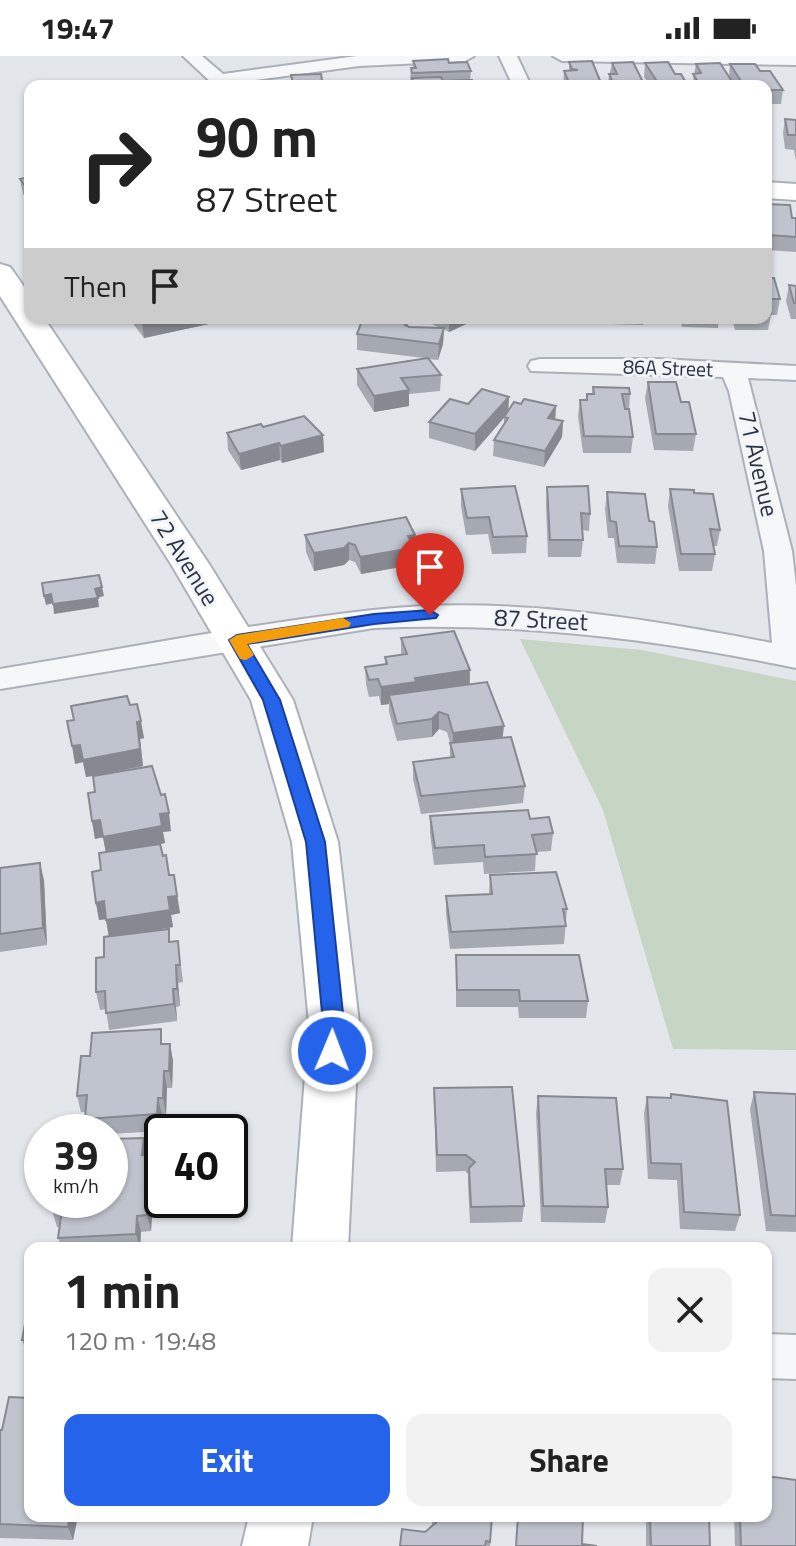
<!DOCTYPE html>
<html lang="en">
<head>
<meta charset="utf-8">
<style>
  body { margin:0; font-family:"Titillium Web",sans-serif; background:#f2f2f2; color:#222; height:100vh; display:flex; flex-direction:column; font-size:30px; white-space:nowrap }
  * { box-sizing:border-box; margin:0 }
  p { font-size:26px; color:#767676 }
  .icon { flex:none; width:44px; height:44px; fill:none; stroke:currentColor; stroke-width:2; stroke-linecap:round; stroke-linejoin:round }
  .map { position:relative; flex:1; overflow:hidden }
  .drawer { position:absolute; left:24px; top:1186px; width:748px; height:280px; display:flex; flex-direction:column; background:#fff; border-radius:16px; box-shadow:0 2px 6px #0004 }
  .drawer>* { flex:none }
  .guide { position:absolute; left:24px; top:24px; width:748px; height:244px; border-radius:16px; box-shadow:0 2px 6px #0004; background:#fff; color:#222; overflow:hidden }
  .speed { position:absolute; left:24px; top:1058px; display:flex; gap:16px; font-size:40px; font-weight:700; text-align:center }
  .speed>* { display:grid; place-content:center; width:104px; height:104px; border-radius:50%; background:#fff; box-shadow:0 2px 6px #0004; line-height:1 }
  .speed small { font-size:20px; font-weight:400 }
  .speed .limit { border:4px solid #111; border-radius:12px; background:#fff; color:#111 }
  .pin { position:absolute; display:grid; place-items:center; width:68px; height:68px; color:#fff; margin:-82px -34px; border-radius:50% 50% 50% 0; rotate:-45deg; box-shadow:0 0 8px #0007 }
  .pin .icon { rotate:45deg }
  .me { position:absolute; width:88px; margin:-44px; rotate:1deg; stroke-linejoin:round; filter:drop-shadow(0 0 6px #0008) }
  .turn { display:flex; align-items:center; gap:28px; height:168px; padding:0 40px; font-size:36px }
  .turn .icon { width:104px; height:104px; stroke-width:2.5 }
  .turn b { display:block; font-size:56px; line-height:68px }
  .then { display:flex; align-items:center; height:76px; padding:0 40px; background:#0003; gap:16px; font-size:30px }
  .round { display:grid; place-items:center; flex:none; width:84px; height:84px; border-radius:16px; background:#f2f2f2 }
  .head { display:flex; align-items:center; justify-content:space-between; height:136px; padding:0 40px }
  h1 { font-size:48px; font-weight:700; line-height:60px }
  .action { display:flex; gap:16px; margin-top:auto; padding:16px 40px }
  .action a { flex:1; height:92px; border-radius:16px; background:#2563eb; color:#fff; font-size:32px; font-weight:700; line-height:92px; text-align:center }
  .action a+a { background:#f2f2f2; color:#222 }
  .status { display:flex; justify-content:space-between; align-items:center; height:56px; padding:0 40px; background:#fff; direction:ltr }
  .status svg { height:22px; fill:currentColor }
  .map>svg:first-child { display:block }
  .green { fill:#c7d5c4 }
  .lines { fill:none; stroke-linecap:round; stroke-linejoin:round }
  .street-casing { stroke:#acb0b9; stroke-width:4 }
  .secondary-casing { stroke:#acb0b9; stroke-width:4 }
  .street { fill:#f6f7f9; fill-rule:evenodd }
  .secondary { fill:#fff; fill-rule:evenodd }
  .wall { fill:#a5a9b1 }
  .shaded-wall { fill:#868990 }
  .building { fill:#c0c4ce; stroke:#868990; stroke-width:2 }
  .route { fill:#2563eb; stroke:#184099; stroke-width:2 }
  .slow { fill:#f59e0b }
  .labels { text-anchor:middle; stroke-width:6; stroke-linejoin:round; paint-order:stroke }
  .far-street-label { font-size:20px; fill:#2a3243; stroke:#f2f5f8 }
  .street-label { font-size:24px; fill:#2a3243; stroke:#f2f5f8 }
</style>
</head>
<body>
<div class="status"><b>19:47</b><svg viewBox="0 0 49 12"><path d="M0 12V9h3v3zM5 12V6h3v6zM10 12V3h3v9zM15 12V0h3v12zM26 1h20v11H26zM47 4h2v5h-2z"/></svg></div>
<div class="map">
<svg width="796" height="1490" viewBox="0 0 796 1490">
  <rect width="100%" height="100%" fill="#e3e6eb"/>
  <path class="green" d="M520 583 642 594 796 625V994L673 993 603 754Z"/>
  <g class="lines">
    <g class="street-casing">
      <path id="street" d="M183 0H202L223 18 357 0H474L465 5 359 10 219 29 213 28Z
        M499 0H517L531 30H513Z
        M553 0H796V9L562 5Z
        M540 303H658L796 310V324L748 322 792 495 796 530V612C656 583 517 566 374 572L0 633V613C124 593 248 568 373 554 502 539 645 562 772 587L764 495 729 335 723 321 531 315 528 310 531 305Z
        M766 1278 796 1279V1323L766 1322Z"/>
    </g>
    <g class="secondary-casing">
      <path id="secondary" d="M766 126 796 128V144L766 142Z
        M0 208 10 211C25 232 30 235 30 262H44L209 508 293 644 338 786 359 967 348 1192H292L309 967 292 786 251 644 171 508 0 240Z
        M249 1460H313L308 1490H242Z"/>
    </g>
    <use href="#street" class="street"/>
    <use href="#secondary" class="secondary"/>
  </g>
  <path class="wall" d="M413 5 449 7 471 15 470 24 475 30H412L410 25 411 12H413Z
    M569 6 601 27V30H563L564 15H569Z
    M612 7 645 30H607Z
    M645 7 675 18 688 30H650L644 21Z
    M696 8 729 20 730 8 783 34 781 48H766V30H692Z
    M766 61 771 78 769 93 766 92Z
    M785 63 796 64V105L794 94 785 93 783 77Z
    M30 121V147L23 138 20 123Z
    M766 148 792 162H796V196L767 194Z
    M766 222 780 243 777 259H771L768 274H735L732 262H766Z
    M789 229 796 230V263H791L786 245Z
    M134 262H218V266L144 282 134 269Z
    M420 262H475V264L449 276 444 273 443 288 438 304 429 303 441 319 440 335 409 338V350L374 356 357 329V313L424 302 357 294V278L408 265V270L409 271 440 272Z
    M610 262H644L643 269 611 268Z
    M680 262H719L718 272 682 271Z
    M648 326 681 346 696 378 693 395 654 394 645 342Z
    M593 331 630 338 629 353 633 381 631 397H583L578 360 580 344H586L587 338H592Z
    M509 341 508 354 521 348 556 350 555 363 563 365 562 381 544 411 493 400 494 384 504 370V362L475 395 429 382V366L468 348Z
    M263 371 323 379 324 396 282 407 280 404 241 414 228 394 227 377Z
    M547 431 590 458 589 475 582 474 583 484 581 501H548L546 448Z
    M461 433 527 480 526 497 492 498 488 478 466 479 461 450Z
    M670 433 694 437 720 474 717 490H713L715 498 712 515H679L668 450Z
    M607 436 649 465 657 491 655 508 617 507 614 482H608L605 453Z
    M305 479H415L414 507 412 509 361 518 355 506 349 504 344 509 314 515 306 496Z
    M401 582 470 614V628L503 682 525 730 523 747 421 758 413 723V706L450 702V687L447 676 439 673 432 681 397 685 389 656V648L381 649 379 640 369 641 366 628 365 611 385 608V601L401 599Z
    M130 649 144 682 140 683 143 710 101 719 171 775 163 776 165 787 161 788 163 800 170 819 180 857 171 859 173 871 147 876 171 886 178 885 183 926 178 927 180 950 176 951 177 965 109 974 106 953 100 954 96 936 109 880 106 863 99 864 96 847 101 814 106 796 103 781 95 783 92 765 95 736 93 720 86 721 83 706 75 708Z
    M430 760 530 763 553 777 551 795 536 796 535 815 484 818 483 806 434 809 430 777Z
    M0 812 44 824 47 889 0 896Z
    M490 819 567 853 564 888 450 893 446 858V840L489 838Z
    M456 899 588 945 586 962H519L518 951H456Z
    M164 988H170L173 1005 172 1032H167L166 1059H162L161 1075 110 1078V1076H88L85 1063 86 1056H81L77 1040 90 1000Z
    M434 1032 524 1150 522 1166 470 1167 468 1128V1118L465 1115 436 1116Z
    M754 1036 796 1038V1176L766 1175 750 1053Z
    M671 1038 740 1159 735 1175 680 1173 677 1124 648 1123 644 1057 647 1041 670 1042Z
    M538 1040 623 1113 620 1129H607L608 1151 605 1167 541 1166 536 1057Z
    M144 1082 151 1115 150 1129 153 1145 151 1175 141 1176 140 1192H62L58 1182 60 1171H57L52 1154Z
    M22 1284H30V1324L27 1315 29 1299H28Z
    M0 1374 78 1460 73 1484 0 1482Z
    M432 1460H492L490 1490H400L425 1476 432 1470Z
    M646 1460H709L710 1490H646Z
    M734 1460H766L796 1490H735Z"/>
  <path class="shaded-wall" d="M162 262H218V266L144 282 142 266Z
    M449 262H475V264L449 276Z
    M444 272 443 288 438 304 439 288Z
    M409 334V350L374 356V340Z
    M509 341 508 357 475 395V378Z
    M556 350 555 366 548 362Z
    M563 365 562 381 544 411 545 395Z
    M323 379 324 396 282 407 281 390Z
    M279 387 280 404 241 414 239 398Z
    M415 479 414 507 412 509 361 518 360 501 408 480Z
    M349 487V504L344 509 314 515V497Z
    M102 531 104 540 97 542 95 533Z
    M51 538 53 547 46 549 44 540Z
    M98 542 99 551 54 558 53 548Z
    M470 614 469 632 389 639V648L381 649V631L415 622Z
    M439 656V673L432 681V663Z
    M141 665 144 682 140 683 143 710 86 721 83 706 75 708 72 690Z
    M504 670 502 687 453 695V677Z
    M169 757 171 775 163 776 165 787 106 798 103 781 95 783 92 765Z
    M40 807 44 824 47 889 43 872Z
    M174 819 180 857 171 859 173 871 109 882 106 864 168 841Z
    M104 845 107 863 99 864 96 847Z
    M176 909 178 927 180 950 177 933Z
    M173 933 176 951 177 965 174 948Z
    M170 988 173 1005 172 1032 169 1015Z
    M164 1015 167 1032 166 1059 163 1042Z
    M158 1042 162 1059 161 1075 157 1058Z
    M144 1082 151 1115 150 1129 153 1145 151 1175 147 1159 142 1099Z
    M137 1160 141 1176 140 1192 136 1178Z
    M70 1460H78L73 1484 68 1471Z"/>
  <path class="building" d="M448 3 449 7 467 6 471 15 412 17 411 12H416L413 5Z
    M592 5 601 27 570 29 564 15 578 14 572 13 569 6Z
    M633 6 645 30 614 29 609 18H617L612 7Z
    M668 6 675 18H681L688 30H660L645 7Z
    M720 7 735 30H719L718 28 700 29 693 18 701 17 696 8Z
    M730 8H755L760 15H770L783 34H766V30H744Z
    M321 18 323 30H285V28H293L291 19Z
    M441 21 443 25 472 24 475 30H415L412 22Z
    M277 28V30H240V29Z
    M766 61H769L771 78H766Z
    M785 63 796 64V79H788Z
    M30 121V136L20 123Z
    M766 148 790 149 792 162H796V181L769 179 766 161Z
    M766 222H774L780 243H767L771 258H766Z
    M789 229 796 230V247H794Z
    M139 262H162L142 266Z
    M363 262H408L405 269 409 271 444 272 439 288 357 278Z
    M428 302 441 319 401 322 409 334 374 340 357 313Z
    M648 326H676L681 346H689L696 378H656Z
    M593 331 629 332 630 338H622L625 353H629L633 381 584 380 580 344H587V338H594Z
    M482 333 509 341 475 378 429 366 450 343 468 348Z
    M524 343 556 350 548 362 563 365 545 395 494 384 508 362 504 361 514 346 521 348Z
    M304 360 323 379 281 390 279 387 239 398 227 377 261 368 263 371Z
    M515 430 527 480 493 481 489 461 467 462 461 433Z
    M588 430 590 458 581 457 583 484H550L547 431Z
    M670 433 694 434V437L713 438 720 474 710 473 715 498H681Z
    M607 436 645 438 649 465 654 466 657 491 619 490 616 466 610 465Z
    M406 461 415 479 408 480 414 490 412 492 360 501 355 489 349 487 344 492 314 497 305 479Z
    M99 519 102 531 95 533 98 542 53 548 51 538 44 540 42 527Z
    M454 575 470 614 415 622 416 626 381 631 378 623 369 624 365 611 387 608 385 601 407 598 401 582Z
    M487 626 504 670 453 677 448 659 439 656 432 663 397 668 389 639Z
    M127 640 130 649 137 648 141 665 137 666 140 693 83 704 80 689 72 690 67 665 74 664 71 650Z
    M511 681 525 730 421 740 413 706 454 701 450 687Z
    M152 710 161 739 165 738 169 757 160 758 162 770 103 781 100 764 92 765 88 737 95 736 93 720Z
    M528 754 530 763 549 761 553 777 532 779 537 798 485 801 484 789 435 792 430 760Z
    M160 788 163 800 166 799 169 819H174L177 840 168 841 170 854 106 864 104 845 96 847 92 816 101 814 99 797Z
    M40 807 43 872 0 878V812Z
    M556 816 567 853H563L566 870 451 876 446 840 492 838 490 819Z
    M169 873V886L178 885 180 909H176L177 933H173L174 948 106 957 105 935 96 936V902L104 901V881Z
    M456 899H579L588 945H520L519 934H457Z
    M161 973V988H170L169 1015H164L163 1042H158L157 1058 85 1063 87 1039 77 1040 81 1000H90L92 977Z
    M512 1031 524 1150 471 1151 469 1112 475 1106 466 1099H437L434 1032Z
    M754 1036 796 1038V1160L771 1159Z
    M671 1038 727 1045 740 1159 684 1156 681 1108 651 1107 647 1041 671 1042Z
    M538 1040 616 1042 623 1113H605L608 1151 543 1150Z
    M144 1082 142 1099H148L145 1129 150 1128 147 1159 137 1160 136 1178 58 1182 62 1154H52L54 1144H110V1083Z
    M30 1242V1284H22Z
    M30 1296V1315H27Z
    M9 1341 30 1342V1460H70L68 1471 0 1468V1374H2Z
    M766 1420 796 1424V1490H741L740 1460H766Z
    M436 1460H492L490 1486 486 1485 485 1490H400L402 1473 425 1476 439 1464Z
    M518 1460H583L582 1488 597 1490H516Z
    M650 1460H709L710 1490H651Z"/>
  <path class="route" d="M430 554 438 559 436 562 374 568 247 588 280 644 325 786 344 967 339 1001 332 1003 324 1001 321 995 323 967 306 786 263 644 229 584 237 579 374 558Z"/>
  <path class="slow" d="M343 562 351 567 349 571 247 588 254 599 246 604 240 603 229 584 237 579Z"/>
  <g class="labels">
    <g class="far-street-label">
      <text transform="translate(668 312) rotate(2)" y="7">86A Street</text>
    </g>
    <g class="street-label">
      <text transform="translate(758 408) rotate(77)" y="8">71 Avenue</text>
      <text transform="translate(184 502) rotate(58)" y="8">72 Avenue</text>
      <text transform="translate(541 564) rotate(3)" y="8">87 Street</text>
    </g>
  </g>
</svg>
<div class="speed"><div>39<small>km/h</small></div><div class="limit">40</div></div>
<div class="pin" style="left:430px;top:559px;background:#d93025"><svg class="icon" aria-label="arrive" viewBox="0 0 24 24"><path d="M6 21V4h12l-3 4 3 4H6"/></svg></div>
<svg class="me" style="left:332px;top:995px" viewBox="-20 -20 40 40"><circle r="17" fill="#2563eb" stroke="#fff" stroke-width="3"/><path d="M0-11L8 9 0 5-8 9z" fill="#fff"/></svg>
<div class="guide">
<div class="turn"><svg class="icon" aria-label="right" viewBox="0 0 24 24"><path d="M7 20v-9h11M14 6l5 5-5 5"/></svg><div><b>90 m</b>87 Street</div></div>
<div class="then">Then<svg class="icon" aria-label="arrive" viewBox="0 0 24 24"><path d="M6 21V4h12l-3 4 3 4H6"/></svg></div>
</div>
<section class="drawer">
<div class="head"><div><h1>1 min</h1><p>120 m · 19:48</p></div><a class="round"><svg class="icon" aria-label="close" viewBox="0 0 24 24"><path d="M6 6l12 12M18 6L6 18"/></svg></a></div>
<div class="action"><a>Exit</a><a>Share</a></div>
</section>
</div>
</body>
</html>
